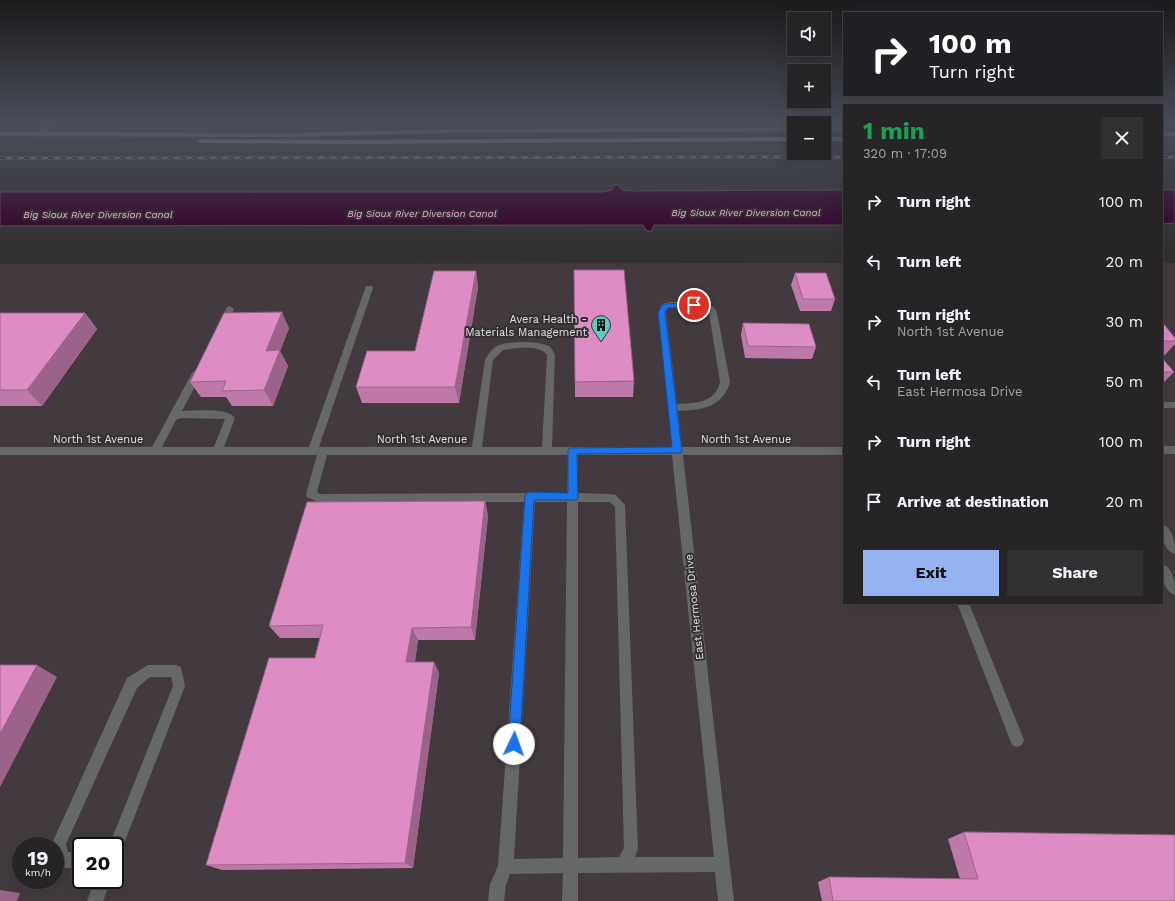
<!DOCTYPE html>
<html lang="en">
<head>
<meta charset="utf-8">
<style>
  body { margin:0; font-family:"Work Sans",sans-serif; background:#323032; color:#f1f3f6; height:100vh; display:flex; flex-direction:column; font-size:15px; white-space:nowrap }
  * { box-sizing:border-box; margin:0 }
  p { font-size:13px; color:#a4a4a7 }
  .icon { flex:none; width:22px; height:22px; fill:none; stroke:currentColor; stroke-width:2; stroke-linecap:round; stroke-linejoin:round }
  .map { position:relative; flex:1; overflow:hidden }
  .drawer { position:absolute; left:843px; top:104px; width:320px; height:500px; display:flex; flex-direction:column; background:#262426; border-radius:0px; box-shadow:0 4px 16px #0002,0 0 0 1px #424143 }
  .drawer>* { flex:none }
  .guide { position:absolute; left:843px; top:12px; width:320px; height:84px; border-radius:0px; box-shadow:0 4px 16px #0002,0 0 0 1px #424143; background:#202124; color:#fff; overflow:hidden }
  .buttons { position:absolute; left:787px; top:12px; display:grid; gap:8px }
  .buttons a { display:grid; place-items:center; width:44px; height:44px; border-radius:0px; background:#262426; box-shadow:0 4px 16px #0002,0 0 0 1px #424143; font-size:20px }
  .speed { position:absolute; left:12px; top:837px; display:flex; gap:8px; font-size:20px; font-weight:700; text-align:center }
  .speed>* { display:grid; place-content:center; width:52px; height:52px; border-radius:50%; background:#262426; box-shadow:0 4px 16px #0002,0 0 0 1px #424143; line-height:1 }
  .speed small { font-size:10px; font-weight:400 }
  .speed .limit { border:2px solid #111; border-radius:6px; background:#fff; color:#111 }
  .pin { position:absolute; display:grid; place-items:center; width:34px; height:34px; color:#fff; margin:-17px; border:2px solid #fff; border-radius:50%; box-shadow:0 1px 4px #0007 }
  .me { position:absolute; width:44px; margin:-22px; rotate:3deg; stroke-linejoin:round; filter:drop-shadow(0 0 3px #0008) }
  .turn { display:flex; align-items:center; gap:14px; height:84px; padding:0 20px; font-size:18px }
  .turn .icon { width:52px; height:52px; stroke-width:2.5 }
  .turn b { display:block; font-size:28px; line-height:34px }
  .round { display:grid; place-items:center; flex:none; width:42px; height:42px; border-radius:0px; background:#323032 }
  .overview { display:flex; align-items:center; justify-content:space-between; height:68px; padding:0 20px }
  h1 { font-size:24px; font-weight:700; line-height:30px; color:#1e9e55 }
  .button { display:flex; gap:8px; margin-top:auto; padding:8px 20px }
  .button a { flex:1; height:46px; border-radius:0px; background:#95b2f1; color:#111; font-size:16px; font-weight:700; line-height:46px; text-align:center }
  .button a+a { background:#323032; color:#f1f3f6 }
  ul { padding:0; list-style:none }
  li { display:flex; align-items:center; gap:12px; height:60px; padding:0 20px }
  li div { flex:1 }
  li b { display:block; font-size:15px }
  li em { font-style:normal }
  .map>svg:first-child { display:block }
  .built { fill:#423a3f; fill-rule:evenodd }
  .water { fill:#320027; stroke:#66435e }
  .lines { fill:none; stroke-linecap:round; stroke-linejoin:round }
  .minor { fill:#666767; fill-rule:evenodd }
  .major { fill:#999c9c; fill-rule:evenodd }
  .rail-casing { stroke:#848283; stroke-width:3 }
  .rail { stroke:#333032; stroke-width:2; stroke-dasharray:6; stroke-linecap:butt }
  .wall { fill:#be79a9 }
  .shaded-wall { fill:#9b6389 }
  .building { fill:#dd8dc4; stroke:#9b6389 }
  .route { fill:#1a73e8; stroke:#114b97 }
  .labels { text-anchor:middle; stroke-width:4; stroke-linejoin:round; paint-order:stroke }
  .far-water-label { font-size:10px; font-style:italic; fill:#f7a4dd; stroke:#333032 }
  .poi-label { font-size:11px; fill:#e1dfe0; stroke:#333032; text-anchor:end }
  .street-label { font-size:11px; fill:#e1dfe0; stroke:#333032 }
</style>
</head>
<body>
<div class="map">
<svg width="1175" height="901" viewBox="0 0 1175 901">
  <rect width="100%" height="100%" fill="#333032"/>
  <path class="built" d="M0 123H673L656 125H431L330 129H0Z
    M844 263V603H1162V263H1175V901H0V264ZM21 846H55V880H21ZM81 846H115V880H81Z"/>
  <path class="water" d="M614 185H618L622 190 633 191 844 190V225H654L652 231H647L643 225 0 226V192H603L612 190Z
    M1162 190H1175V223L1162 224Z"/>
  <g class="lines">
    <path class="minor" d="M366 286H372L373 288 319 447H472L485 360C488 355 491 349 497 346 508 341 540 340 550 347 552 349 554 352 555 355L552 447H672L658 312 662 304C677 300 700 301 714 307L717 313 730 382C723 408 701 410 678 411L682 447H844V455H683L734 901H718L715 872 578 873V901H562L563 873 510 874 506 885 504 901H488L490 884 498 866 524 502H318L307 497 306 494 317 455H0V447H152L192 373 197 370 202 373 182 411C194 411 228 407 235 418L224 447H309ZM668 308 703 309 709 313 720 382C715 403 696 403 677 404L666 312ZM517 348C526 348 541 346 547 355L542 447H482L493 360 503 350ZM181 418 225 419 214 447H162L176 420ZM327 455H568L567 493 530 492 526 493 320 494 317 492ZM578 455H672L714 857H635L638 849 625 505 616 495 612 494 578 493ZM535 502H567L563 858 514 859ZM578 502H610L615 507 624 848 619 857 578 858Z
      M230 306 234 309 225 327 222 328 219 327 218 325 227 307Z
      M1162 402H1175V408H1162Z
      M1162 446H1175V454H1162Z
      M1162 524C1174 529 1175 543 1175 554 1163 550 1162 535 1162 524Z
      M1162 564C1175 569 1175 584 1175 595 1163 591 1162 575 1162 564Z
      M957 603H969L1024 740 1022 745 1017 747 1012 745Z
      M148 665H176L181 667 185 686 120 854 115 856V846H109L173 686 171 677H150L137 688 66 844 68 852H81V868H62L57 865 55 861V846H52L54 839 127 678Z
      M95 880H111L103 901H87Z"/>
    <path class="major" d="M48 123H55L45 132 288 133 451 129 794 127V131L451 133 288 137 0 136V132H38Z
      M233 123H301L298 125H236Z
      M1175 123V127L1162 128V124Z
      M824 127H844V131H824Z
      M1162 132H1175V136H1162Z
      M794 137V141L348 144 200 143 197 141 200 139 348 140Z
      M824 137H844V141H824Z"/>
    <g class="rail-casing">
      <path id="rail" d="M1162 157H1175
        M0 158 844 157"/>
    </g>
    <use href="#rail" class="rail"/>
  </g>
  <path class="wall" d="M476 271 478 287 459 403H362L356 387 415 351Z
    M795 273 835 299 831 311H800L791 285Z
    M0 313H85L97 329 42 406H0Z
    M1162 322 1175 338V344L1163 357H1162Z
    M743 323 816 347 812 359 745 358 741 335Z
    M289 328 280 351 288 366 273 406H232L226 397H201L190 382Z
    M1162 358 1174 372 1162 384Z
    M634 381 633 397H575V382Z
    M485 501 488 516 475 640H418L415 662H434L439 673 413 868 222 870 206 865 315 658 320 638H280L269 626Z
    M964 832 1175 901H822L818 882 829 877 960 879 948 839Z"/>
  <path class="shaded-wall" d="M476 271 478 287 459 403 455 387Z
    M282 312 289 328 280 351 288 366 273 406 264 390 266 351Z
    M85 313 97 329 42 406 27 390Z
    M485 501 488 516 475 640 471 627Z
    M412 628 418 640 413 674 406 662Z
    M434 662 439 673 413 868 405 863Z
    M37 665 57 677 0 787V734Z
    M0 890 20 893 17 901H0Z"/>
  <path class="building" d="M574 270H624L634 381 575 382Z
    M434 271H476L455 387H356L367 351H415Z
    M795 273H826L835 299H803Z
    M282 312 266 351 280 350 264 390 222 391 226 381 190 382 224 313Z
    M0 313H85L27 390H0Z
    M1162 322 1175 338V341H1162Z
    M743 323 809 324 816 347 748 346Z
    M1162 358 1174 372H1162Z
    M485 501 471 627 412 628 406 662H434L405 863 206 865 269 658H315L323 625 269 626 307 502Z
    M0 665H37L0 734Z
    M964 832 1175 835V901H833L829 877 978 879Z"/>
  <linearGradient id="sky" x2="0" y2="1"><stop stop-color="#1c1a1c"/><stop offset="0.49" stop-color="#4a4e5a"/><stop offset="1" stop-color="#4a4e5a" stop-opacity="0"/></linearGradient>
  <rect width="1175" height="250" fill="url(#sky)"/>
  <path class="route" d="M694 303 697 304V307L668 308 665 312 682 451 681 453 577 454 578 497 577 500H534L520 744 519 748 514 750 510 748 508 744 525 496 526 494 530 492 568 493V451L570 448 672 447 658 312 663 304H665Z"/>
  <defs>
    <g id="building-pin" transform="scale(1)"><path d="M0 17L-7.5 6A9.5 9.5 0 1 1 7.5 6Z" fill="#59cebf" stroke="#333032"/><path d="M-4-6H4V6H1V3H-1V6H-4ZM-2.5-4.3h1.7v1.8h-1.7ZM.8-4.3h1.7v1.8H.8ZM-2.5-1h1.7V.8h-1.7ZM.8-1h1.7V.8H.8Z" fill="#111"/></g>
  </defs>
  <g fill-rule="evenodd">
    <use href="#building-pin" x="601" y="325"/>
  </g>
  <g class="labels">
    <g class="far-water-label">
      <text x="746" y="216">Big Sioux River Diversion Canal</text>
      <text x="422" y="217">Big Sioux River Diversion Canal</text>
      <text x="98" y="218">Big Sioux River Diversion Canal</text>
    </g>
    <g class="poi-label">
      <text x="587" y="323">Avera Health -<tspan x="587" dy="13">Materials Management</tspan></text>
    </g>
    <g class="street-label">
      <text x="98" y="443">North 1st Avenue</text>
      <text x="422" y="443">North 1st Avenue</text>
      <text x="746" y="443">North 1st Avenue</text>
      <text transform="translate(694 607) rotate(-96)" y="4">East Hermosa Drive</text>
    </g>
  </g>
</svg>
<div class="buttons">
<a><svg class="icon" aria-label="sound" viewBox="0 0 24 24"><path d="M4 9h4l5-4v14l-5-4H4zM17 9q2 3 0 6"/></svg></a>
<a>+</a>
<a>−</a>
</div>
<div class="speed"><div>19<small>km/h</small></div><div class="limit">20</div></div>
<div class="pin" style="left:694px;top:305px;background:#d93025"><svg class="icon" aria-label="arrive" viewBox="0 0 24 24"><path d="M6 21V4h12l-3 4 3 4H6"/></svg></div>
<svg class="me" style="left:514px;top:744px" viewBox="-20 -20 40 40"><circle r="19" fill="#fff"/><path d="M0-13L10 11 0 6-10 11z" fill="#1a73e8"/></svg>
<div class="guide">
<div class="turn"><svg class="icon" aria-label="right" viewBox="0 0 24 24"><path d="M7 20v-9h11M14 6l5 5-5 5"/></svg><div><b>100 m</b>Turn right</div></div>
</div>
<section class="drawer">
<div class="overview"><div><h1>1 min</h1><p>320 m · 17:09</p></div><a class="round"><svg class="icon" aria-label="close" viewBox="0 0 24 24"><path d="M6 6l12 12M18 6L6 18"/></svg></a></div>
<ul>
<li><svg class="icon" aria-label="right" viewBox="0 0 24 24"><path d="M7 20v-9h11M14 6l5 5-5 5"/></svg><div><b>Turn right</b></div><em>100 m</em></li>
<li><svg class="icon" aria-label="left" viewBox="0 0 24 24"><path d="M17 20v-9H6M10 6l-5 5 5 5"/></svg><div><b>Turn left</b></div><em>20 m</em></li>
<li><svg class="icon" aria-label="right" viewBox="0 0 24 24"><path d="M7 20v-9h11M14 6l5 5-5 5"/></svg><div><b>Turn right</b><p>North 1st Avenue</p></div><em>30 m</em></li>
<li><svg class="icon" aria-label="left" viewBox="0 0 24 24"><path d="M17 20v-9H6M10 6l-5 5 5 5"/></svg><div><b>Turn left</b><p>East Hermosa Drive</p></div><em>50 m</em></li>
<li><svg class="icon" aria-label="right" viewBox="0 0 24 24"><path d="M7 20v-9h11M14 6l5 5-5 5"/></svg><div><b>Turn right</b></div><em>100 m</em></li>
<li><svg class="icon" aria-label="arrive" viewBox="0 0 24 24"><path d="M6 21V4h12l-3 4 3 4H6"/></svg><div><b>Arrive at destination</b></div><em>20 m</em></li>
</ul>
<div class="button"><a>Exit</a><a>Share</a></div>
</section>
</div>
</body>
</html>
